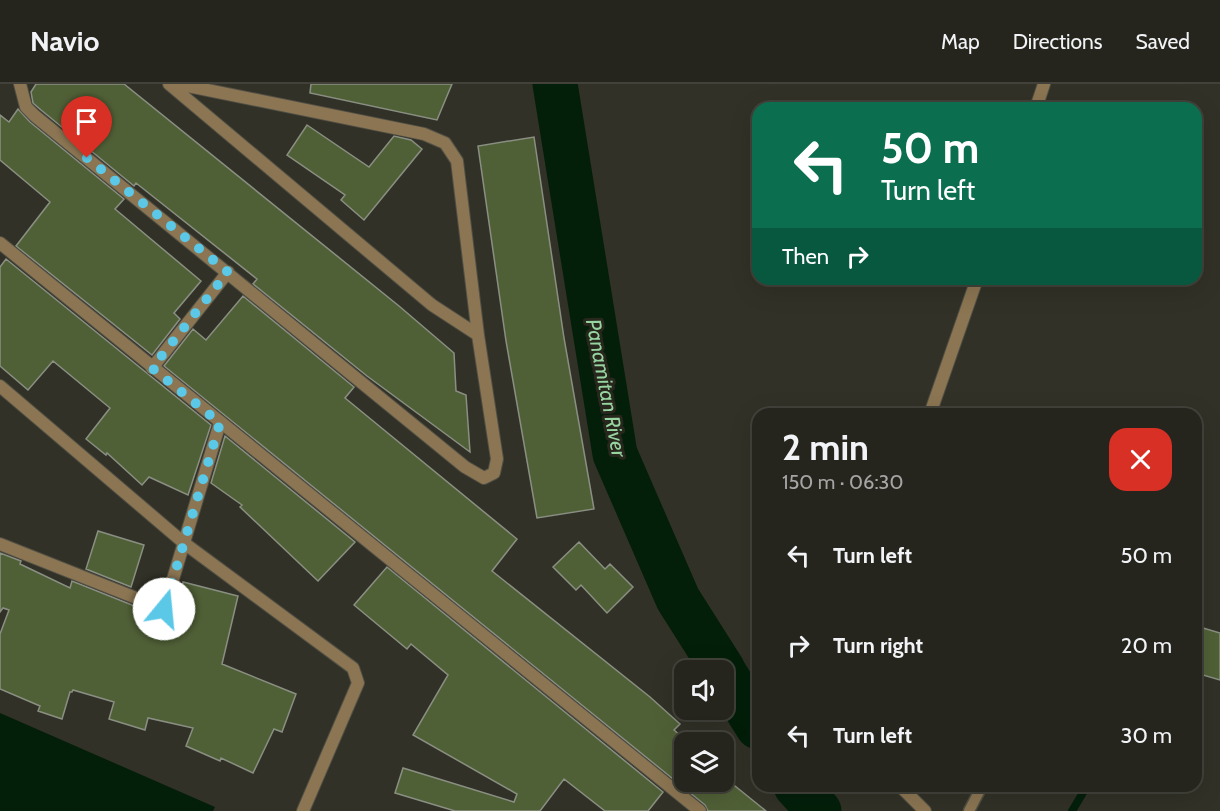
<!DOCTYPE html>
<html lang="en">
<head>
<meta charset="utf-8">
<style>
  body { margin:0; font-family:Cabin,sans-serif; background:#2e2d26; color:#f1f3f6; height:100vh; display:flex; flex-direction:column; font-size:22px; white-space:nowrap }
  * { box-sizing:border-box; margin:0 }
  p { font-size:20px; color:#a4a5a4 }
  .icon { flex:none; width:33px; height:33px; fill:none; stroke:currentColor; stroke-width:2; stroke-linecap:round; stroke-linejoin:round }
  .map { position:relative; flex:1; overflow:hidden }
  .sheet { position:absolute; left:752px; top:324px; width:450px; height:384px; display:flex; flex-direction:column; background:#26251d; border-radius:18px; box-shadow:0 6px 24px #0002,0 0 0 2px #42423b }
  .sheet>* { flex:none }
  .guide { position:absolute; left:752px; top:18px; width:450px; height:183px; border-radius:18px; box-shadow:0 6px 24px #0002,0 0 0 2px #42423b; background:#0b6e4f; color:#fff; overflow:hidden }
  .fabs { position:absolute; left:674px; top:576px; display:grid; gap:12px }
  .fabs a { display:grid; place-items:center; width:60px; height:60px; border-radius:12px; background:#26251d; box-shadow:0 6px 24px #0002,0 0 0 2px #42423b; font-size:30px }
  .pin { position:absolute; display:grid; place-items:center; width:51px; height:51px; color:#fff; margin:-62px -26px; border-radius:50% 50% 50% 0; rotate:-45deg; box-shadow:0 0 6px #0007 }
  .pin .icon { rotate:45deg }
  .me { position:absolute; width:66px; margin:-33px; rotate:17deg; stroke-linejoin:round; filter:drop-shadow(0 0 4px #0008) }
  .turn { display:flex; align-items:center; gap:21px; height:126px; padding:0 30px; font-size:27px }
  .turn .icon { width:78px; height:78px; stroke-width:2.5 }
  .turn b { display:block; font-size:42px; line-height:51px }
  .then { display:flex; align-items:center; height:57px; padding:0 30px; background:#0003; gap:12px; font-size:22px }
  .round { display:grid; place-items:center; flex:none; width:63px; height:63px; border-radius:18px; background:#2e2d26 }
  .summary { display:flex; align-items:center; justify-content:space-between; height:102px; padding:0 30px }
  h1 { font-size:36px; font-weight:700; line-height:45px }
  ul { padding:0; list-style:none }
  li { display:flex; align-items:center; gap:18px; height:90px; padding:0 30px }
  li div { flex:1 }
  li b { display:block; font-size:22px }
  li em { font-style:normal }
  header { display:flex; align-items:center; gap:36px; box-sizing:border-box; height:84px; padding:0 30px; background:#26251d; border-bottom:2px solid #42423b }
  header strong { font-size:28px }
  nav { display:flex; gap:33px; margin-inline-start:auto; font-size:21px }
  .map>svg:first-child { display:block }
  .water { fill:#031f0a }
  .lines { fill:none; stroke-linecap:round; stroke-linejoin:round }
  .stream { stroke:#031f0a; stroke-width:8 }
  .river { stroke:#031f0a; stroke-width:45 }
  .building { fill:#506036; stroke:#8a8f83; stroke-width:1.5 }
  .service-casing { stroke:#504f45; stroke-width:13 }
  .minor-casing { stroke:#504f45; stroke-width:14 }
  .tertiary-casing { stroke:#504f45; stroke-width:14 }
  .service { stroke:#8b7552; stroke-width:10 }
  .minor { stroke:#8b7552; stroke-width:12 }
  .tertiary { stroke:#8b7552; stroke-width:12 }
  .route { stroke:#5ac8e6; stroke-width:10; stroke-dasharray:0 18 }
  .labels { text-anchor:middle; stroke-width:6; stroke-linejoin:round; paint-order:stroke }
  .water-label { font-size:21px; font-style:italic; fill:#96d4a0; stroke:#28271d }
</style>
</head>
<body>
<header>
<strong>Navio</strong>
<nav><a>Map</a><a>Directions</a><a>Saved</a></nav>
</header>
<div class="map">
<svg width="1220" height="727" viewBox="0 0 1220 727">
  <rect width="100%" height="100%" fill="#323127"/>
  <path class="water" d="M0 629 215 723 213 727H0Z"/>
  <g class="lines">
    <path class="stream" d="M1072 727 1087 702"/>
    <path class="river" d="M555 0 615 370 678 515 723 586
      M723 587 758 643
      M796 702 819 727"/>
  </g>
  <path class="building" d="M36 0H124L399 222 454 269 456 307 466 311 470 368 367 292 253 200 257 195 136 99 134 102 41 26 33 19 31 8Z
    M311 0H452L437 36 310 9Z
    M18 25 30 38 124 115 115 125 201 197 174 229 180 235 152 271 16 162 50 118 0 76V31L9 38Z
    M307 41 369 83 394 52 411 56 422 65 364 136 341 116 345 111 287 71Z
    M534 53 564 254 594 425 537 434 506 257 478 62Z
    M6 175 211 341 188 411 149 393 142 401 107 369 106 371 86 355 110 324 53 277 28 306 0 282V183Z
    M243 212 354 303 345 314 517 455 492 487 650 613 680 640 674 646 688 658H681L684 661V698H730L766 727H708L705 721 164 282 193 245 206 256Z
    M225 352 355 458 318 497 240 423 242 421 211 399Z
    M98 447 144 461 131 503 86 485Z
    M579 458 605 485 610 480 633 503 607 529 581 501 576 506 553 483Z
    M0 469 21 477 20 480 70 504 72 497 162 533H174L183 498 238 512 222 580 296 610 282 648 274 645 253 689 221 674 220 677 186 662 193 644 148 634 145 646 109 635 114 618 73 606 72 608H70L62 635 38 627 40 622 0 605V550L9 526 3 524 0 528Z
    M387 483 663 708 648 727H605L564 695 540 727H455L395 709 403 684 514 718 517 710 413 651 448 591 411 560 407 565 354 521Z
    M1203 544 1220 549V596L1196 589V571Z"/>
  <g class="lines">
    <g class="service-casing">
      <path id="service" d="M969 727 982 702"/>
    </g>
    <g class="minor-casing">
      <path id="minor" d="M20 0 26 23 35 32 465 383 484 394 494 389 497 375 478 251 457 77 445 59 424 50 178 0
        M169 0 432 221 478 251
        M152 284 228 188
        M0 302 184 459 353 584 358 599 303 727
        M0 460 164 525 220 339"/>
    </g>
    <g class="tertiary-casing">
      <path id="tertiary" d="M1036 24 1044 0
        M0 159 700 727
        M930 330 977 195
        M900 702 925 727"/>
    </g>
    <use href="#service" class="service"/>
    <use href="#minor" class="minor"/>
    <use href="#tertiary" class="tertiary"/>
  </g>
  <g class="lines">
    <path class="route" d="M87 74 228 188 152 284 220 339 164 525"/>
  </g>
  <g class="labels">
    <g class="water-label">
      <text transform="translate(606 304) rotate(79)" y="7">Panamitan River</text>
    </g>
  </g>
</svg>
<div class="fabs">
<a><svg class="icon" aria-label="sound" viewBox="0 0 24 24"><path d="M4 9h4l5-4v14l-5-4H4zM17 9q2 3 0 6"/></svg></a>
<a><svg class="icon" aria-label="layers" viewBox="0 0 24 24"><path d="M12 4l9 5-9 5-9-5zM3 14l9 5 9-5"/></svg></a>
</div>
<div class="pin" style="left:87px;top:74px;background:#d93025"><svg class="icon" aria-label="arrive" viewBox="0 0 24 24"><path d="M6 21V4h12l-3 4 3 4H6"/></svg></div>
<svg class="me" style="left:164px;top:525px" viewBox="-20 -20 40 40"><circle r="19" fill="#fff"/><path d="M0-13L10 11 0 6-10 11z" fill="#5ac8e6"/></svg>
<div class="guide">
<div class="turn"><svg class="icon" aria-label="left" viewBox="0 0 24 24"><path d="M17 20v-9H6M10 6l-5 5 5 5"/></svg><div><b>50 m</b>Turn left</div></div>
<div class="then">Then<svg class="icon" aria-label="right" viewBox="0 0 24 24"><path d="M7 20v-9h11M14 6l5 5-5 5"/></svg></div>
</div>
<section class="sheet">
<div class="summary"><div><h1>2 min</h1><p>150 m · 06:30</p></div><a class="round" style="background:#d93025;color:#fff"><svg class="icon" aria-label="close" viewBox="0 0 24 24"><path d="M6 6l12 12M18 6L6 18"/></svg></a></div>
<ul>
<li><svg class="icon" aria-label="left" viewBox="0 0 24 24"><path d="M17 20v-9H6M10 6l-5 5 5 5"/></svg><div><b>Turn left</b></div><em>50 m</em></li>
<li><svg class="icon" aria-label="right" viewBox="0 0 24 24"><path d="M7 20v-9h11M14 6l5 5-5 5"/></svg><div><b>Turn right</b></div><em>20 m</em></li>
<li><svg class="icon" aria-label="left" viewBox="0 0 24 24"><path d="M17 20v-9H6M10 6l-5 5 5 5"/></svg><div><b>Turn left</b></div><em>30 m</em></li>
</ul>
</section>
</div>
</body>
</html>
